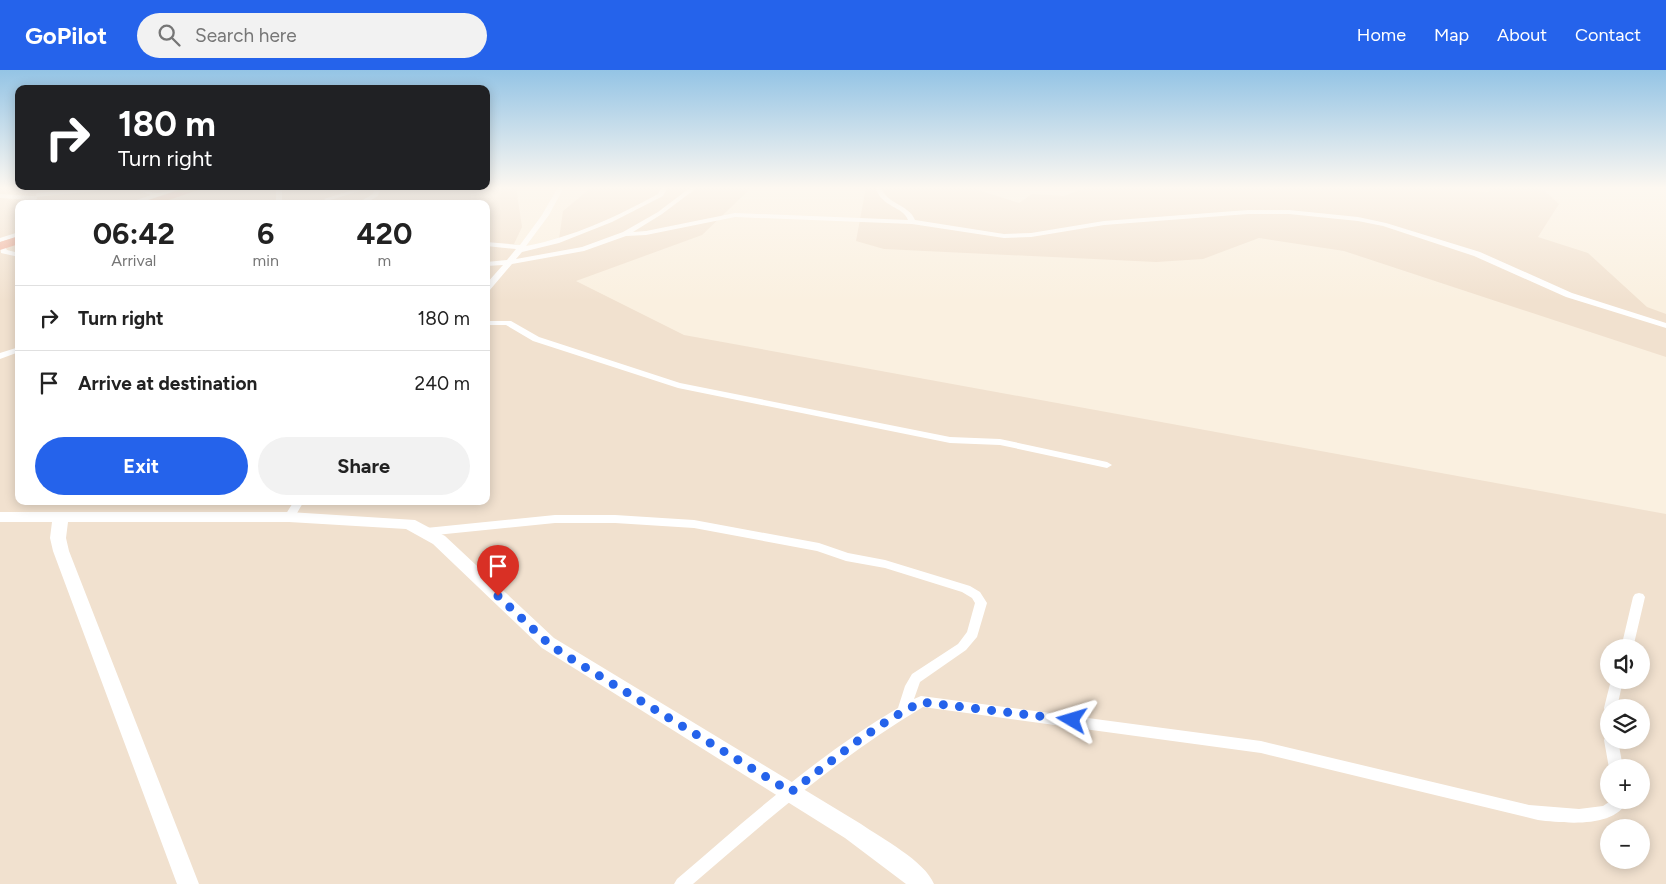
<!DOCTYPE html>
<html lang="en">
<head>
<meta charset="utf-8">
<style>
  body { margin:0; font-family:Figtree,sans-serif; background:#f2f2f2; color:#222; height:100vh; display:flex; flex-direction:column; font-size:19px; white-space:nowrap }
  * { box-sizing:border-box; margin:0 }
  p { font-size:16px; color:#767676 }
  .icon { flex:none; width:28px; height:28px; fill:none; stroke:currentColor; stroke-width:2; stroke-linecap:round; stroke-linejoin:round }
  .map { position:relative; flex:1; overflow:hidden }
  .drawer { position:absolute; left:15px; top:130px; width:475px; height:305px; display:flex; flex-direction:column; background:#fff; border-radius:10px; box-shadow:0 2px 12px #0003 }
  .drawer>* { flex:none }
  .banner { position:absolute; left:15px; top:15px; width:475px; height:105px; border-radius:10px; box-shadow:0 2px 12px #0003; background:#202124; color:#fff; overflow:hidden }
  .controls { position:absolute; left:1600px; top:569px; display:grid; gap:10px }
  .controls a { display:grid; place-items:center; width:50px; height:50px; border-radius:50%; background:#fff; box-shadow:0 2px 12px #0003; font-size:25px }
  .pin { position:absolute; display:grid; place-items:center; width:42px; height:42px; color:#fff; margin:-51px -21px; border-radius:50% 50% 50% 0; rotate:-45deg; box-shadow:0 0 5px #0007 }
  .pin .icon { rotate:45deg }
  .me { position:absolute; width:55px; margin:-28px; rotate:277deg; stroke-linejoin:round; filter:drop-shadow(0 0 4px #0008) }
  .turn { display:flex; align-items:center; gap:18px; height:105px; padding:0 20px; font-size:22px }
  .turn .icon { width:65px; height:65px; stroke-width:2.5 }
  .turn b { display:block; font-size:35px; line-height:42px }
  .eta { display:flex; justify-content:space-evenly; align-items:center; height:85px; text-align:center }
  .eta b { font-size:30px; font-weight:700; line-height:35px }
  .action { display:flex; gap:10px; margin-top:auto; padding:10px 20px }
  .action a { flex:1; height:58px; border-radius:30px; background:#2563eb; color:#fff; font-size:20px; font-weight:700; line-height:58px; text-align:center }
  .action a+a { background:#f2f2f2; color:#222 }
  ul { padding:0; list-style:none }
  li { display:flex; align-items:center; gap:15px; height:65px; padding:0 20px; border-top:1px solid #e0e0e0 }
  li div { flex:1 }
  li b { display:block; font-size:19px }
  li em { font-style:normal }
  header { display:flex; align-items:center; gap:30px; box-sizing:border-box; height:70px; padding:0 25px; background:#2563eb; color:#fff }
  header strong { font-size:24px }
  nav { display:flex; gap:28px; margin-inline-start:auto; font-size:18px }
  .search { width:350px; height:45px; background:#f2f2f2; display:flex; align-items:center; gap:12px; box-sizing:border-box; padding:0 18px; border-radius:28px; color:#767676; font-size:19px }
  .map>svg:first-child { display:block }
  .residential { fill:#f1e1cf; fill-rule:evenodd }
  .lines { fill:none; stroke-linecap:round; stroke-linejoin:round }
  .street { fill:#fff; fill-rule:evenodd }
  .secondary { fill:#fff; fill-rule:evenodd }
  .highway { fill:#f0b09b; fill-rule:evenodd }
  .route { stroke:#2563eb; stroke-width:9; stroke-dasharray:0 16.2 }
</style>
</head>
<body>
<header>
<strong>GoPilot</strong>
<div class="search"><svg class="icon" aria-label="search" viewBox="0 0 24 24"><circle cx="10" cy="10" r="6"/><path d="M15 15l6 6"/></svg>Search here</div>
<nav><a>Home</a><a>Map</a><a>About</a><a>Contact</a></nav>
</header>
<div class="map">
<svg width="1666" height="814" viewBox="0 0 1666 814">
  <rect width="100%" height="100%" fill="#faf0e0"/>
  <path class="residential" d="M0 117H516L522 157 514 174 529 178 559 169 563 141 592 117H752L702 165 576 211 684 265 1666 444V814H0ZM19 134H486V431H19ZM1609 578H1641V610H1609ZM1609 638H1641V670H1609ZM1609 698H1641V730H1609ZM1609 758H1641V790H1609Z
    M866 117H969L1019 133 1032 124 1064 126 1088 117H1428L1488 122 1492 117H1530L1544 120 1559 134 1538 167 1588 183 1647 237 1666 244V287L1344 181 1259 168 1203 189 1156 192 884 179 856 171Z"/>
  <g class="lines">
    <path class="street" d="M93 117H116L113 119 37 127V129L35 130 0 128V124L36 126V124L38 123Z
      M129 117C140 117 150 123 157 123 166 123 175 117 186 117L136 134H125L151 125Z
      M276 117H282V134H276Z
      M362 117H373L327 131 324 129Z
      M375 117H381L378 126 364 134H356L373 124Z
      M558 117H564L549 145 526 176C573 167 616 147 658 124L662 117H668L663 126 612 152 559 173 522 182 516 189 582 177 623 162 658 142 691 117H698L662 144 633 162 646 161 735 143 908 150C903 136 882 138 875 117H881C887 135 909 134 915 150L1004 164 1031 163 1104 151 1248 140H1289L1358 147 1386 153 1480 182 1572 223 1666 253V258L1566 227 1474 186 1383 156 1358 151 1289 144H1248L1104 155 1031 167 1004 168 912 154 735 147 646 165 626 166 584 181 512 194 489 221H486V214L503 195 486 196V192L507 190 516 179 486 176V172L520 175 542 145Z
      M19 162V166L0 172V168Z
      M0 173 3 174 7 180 19 183V187L1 183Z
      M486 251H511L539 267 680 313 950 367 1000 369 1107 392 1112 395 1107 398 1000 375 950 373 678 318 533 271 506 255H486Z
      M19 277V282L0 289V283Z
      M294 431H304L293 450H285L284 447Z
      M555 445H615L694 450 819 473 848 483 885 490 970 516 980 522 987 533 977 567 966 580 920 612 914 629 921 626 1261 671 1529 735 1579 739 1603 736 1612 730H1628C1615 759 1564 753 1538 750L1261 683 923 637C839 687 767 750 693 814H674L677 809C748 748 818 685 898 638L905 616 912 604 958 574 967 562 975 533 972 528 962 522 885 498 846 491 817 481 694 458 615 453H555L426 466 422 465 421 462 422 459 426 458Z
      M1639 523 1643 524 1645 527 1633 578H1621L1633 527 1635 524Z
      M1611 610H1623L1617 638H1609V643L1605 642 1604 638Z
      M1609 665V670H1618L1623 698H1609L1604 670 1606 666Z"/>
    <path class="secondary" d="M0 442H289L415 450 445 466 554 568 861 754C881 768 925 791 934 814H906L845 768 542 578 433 474 406 459 289 452H68L66 468 69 481 199 814H177L53 481 50 468 52 452H0Z"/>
    <path class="highway" d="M188 117H207L157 134H137Z
      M19 166V174L0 180V172Z"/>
  </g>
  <linearGradient id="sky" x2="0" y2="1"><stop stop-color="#94c4e5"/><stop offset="0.51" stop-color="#fdf8f1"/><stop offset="1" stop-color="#fdf8f1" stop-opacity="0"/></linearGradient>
  <rect width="1666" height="231" fill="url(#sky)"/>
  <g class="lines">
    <path class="route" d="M498 526 548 573 565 585 791 722 856 672 890 649 921 632 1072 650"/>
  </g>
</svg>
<div class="controls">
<a><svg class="icon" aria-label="sound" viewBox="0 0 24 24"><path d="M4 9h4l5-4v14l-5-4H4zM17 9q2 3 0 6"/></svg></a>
<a><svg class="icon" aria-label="layers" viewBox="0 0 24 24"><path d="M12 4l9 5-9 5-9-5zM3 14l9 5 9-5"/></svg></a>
<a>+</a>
<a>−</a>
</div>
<div class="pin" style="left:498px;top:526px;background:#d93025"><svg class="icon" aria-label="arrive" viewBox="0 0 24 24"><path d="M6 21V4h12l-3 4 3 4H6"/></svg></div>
<svg class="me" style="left:1072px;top:650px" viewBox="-20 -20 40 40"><path d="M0-17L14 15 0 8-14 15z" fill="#2563eb" stroke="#fff" stroke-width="4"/></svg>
<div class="banner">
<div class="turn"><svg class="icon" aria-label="right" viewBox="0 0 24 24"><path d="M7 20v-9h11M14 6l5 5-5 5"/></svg><div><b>180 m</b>Turn right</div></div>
</div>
<section class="drawer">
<div class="eta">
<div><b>06:42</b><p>Arrival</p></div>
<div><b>6</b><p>min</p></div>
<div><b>420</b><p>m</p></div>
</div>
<ul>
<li><svg class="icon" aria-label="right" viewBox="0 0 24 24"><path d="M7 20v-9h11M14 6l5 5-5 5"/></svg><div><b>Turn right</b></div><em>180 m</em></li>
<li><svg class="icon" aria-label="arrive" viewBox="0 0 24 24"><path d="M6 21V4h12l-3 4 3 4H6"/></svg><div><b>Arrive at destination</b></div><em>240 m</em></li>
</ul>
<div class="action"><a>Exit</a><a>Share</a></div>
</section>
</div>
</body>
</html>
